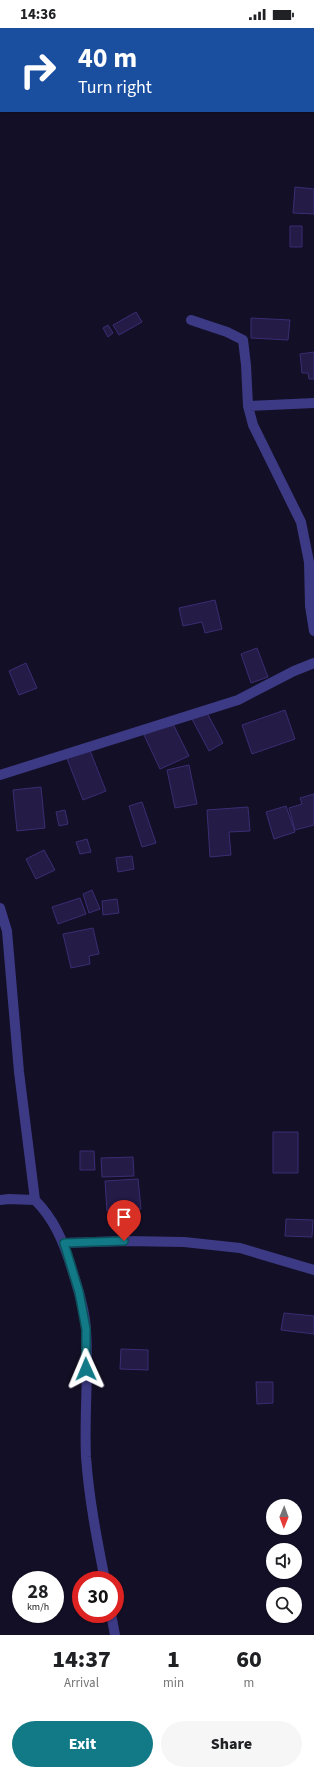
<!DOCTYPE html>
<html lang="en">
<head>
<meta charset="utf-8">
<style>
  body { margin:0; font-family:"Source Sans 3",sans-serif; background:#f6f6f6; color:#202124; height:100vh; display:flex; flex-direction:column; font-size:15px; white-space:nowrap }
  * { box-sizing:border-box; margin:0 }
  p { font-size:13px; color:#757577 }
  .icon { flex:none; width:22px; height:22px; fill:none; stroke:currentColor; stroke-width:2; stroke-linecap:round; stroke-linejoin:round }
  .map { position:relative; height:1607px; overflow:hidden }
  .panel { display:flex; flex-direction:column; background:#fff; flex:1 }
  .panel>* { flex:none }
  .top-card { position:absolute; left:0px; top:0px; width:314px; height:84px; box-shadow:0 1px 3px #0004; background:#1a4fa0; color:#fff; overflow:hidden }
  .needle { width:26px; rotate:181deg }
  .controls { position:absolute; left:266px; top:1471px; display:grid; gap:8px }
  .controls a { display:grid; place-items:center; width:36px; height:36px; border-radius:50%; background:#fff; box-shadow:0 1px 3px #0004; font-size:20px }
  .speed { position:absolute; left:12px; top:1543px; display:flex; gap:8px; font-size:20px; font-weight:700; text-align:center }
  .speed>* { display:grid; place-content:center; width:52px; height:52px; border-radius:50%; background:#fff; box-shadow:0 1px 3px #0004; line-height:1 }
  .speed small { font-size:10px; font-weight:400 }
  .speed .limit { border:6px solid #d22; background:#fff; color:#111 }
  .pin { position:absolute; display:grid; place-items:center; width:34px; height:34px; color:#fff; margin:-41px -17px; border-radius:50% 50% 50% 0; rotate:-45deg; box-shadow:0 0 4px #0007 }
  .pin .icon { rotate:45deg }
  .me { position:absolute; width:44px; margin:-22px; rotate:359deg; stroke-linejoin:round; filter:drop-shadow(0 0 3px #0008) }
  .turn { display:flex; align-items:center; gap:14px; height:84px; padding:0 12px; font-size:18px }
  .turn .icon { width:52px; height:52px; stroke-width:2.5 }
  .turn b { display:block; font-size:28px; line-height:34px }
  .eta { display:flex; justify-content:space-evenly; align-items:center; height:68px; text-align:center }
  .eta b { font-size:24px; font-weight:800; line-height:28px }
  .action { display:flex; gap:8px; margin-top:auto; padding:8px 12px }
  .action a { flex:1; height:46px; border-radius:24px; background:#127987; color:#fff; font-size:16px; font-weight:800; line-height:46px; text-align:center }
  .action a+a { background:#f6f6f6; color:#202124 }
  .status { display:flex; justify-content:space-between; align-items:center; height:28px; padding:0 20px; background:#fff; direction:ltr }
  .status svg { height:11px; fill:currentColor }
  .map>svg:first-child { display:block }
  .building { fill:#241b47; stroke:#3b2d73 }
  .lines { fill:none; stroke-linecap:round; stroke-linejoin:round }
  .minor { stroke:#3d3a85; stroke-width:10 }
  .route-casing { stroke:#0c4f58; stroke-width:10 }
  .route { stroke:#127987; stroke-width:7 }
</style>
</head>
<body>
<div class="status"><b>14:36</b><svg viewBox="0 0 49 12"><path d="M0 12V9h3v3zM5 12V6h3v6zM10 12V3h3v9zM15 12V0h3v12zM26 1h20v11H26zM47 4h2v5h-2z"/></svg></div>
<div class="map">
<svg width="314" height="1607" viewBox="0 0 314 1607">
  <rect width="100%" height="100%" fill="#130f26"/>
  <path class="building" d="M1 6V49H0Z
    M295 159 314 161V186L293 185Z
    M290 198H302V219H290Z
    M136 284 142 294 119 307 113 297Z
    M251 290 290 292 288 312 251 310Z
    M108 297 113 305 108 309 103 300Z
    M314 324V351H309L308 345H302L300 326Z
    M215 572 222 601 205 605 202 594 183 598 179 580Z
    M257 620 268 649 251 655 241 626Z
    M26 635 37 660 19 667 9 643Z
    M285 682 295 711 252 726 242 697Z
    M206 683 223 715 209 723 192 691Z
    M172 694 189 728 160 741 144 707Z
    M89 720 106 763 83 772 66 728Z
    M189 737 197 776 175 780 167 742Z
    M41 759 45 800 17 803 13 762Z
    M314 766V797L295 802 289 780 302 776 300 770Z
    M142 774 156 815 142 819 129 778Z
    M286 778 295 804 274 811 266 784Z
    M248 779 250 803 229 804 231 827 210 829 207 782Z
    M65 782 68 796 59 798 56 784Z
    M87 811 91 824 80 826 76 814Z
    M44 822 55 842 36 851 26 831Z
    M132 828 134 841 118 844 116 830Z
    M92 862 100 881 89 885 83 866Z
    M80 870 86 886 58 896 52 879Z
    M117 871 119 885 103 887 102 873Z
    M93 900 99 926 89 928 90 936 71 940 63 906Z
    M273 1104H298V1145H273Z
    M80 1123H94L95 1142H80Z
    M133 1129 134 1148 102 1149 101 1130Z
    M138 1151 141 1181 107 1183 105 1153Z
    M286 1191 313 1192 312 1209 285 1208Z
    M284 1285 314 1288V1306L281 1302Z
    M121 1321 148 1322V1342L120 1341Z
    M256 1354H273V1375L257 1376Z"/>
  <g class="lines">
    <path class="minor" d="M186 0 188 1
      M313 35H314
      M191 292 227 304 243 312 246 337 248 378 253 397 301 494 309 534 310 578 314 603
      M248 378 314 375
      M0 747 238 672 294 643 314 635
      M0 880 7 903 19 1044 35 1172
      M0 1172 9 1171 35 1172C54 1191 63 1213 71 1238 77 1258 85 1281 86 1302 89 1345 84 1387 86 1429 89 1471 97 1512 105 1552
      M64 1215 125 1213 184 1214 240 1220 314 1242
      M111 1586 115 1607"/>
  </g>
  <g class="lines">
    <g class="route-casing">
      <path id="route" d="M86 1341V1301L79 1264 64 1215 124 1213"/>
    </g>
    <use href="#route" class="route"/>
  </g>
</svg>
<div class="controls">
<a><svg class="needle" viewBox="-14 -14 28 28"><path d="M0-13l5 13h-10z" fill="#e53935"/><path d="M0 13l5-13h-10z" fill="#757577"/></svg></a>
<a><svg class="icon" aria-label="sound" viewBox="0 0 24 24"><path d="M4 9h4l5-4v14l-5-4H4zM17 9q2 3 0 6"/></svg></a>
<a><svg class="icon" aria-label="search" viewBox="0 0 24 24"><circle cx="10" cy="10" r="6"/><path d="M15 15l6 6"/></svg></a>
</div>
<div class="speed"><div>28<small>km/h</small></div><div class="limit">30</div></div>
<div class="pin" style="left:124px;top:1213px;background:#d93025"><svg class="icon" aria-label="arrive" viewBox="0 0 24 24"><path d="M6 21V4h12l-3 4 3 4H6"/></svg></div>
<svg class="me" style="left:86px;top:1341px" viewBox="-20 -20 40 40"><path d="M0-17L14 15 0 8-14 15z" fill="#127987" stroke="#fff" stroke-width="4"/></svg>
<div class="top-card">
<div class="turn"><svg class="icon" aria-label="right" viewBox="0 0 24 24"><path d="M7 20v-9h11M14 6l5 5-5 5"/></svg><div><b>40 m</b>Turn right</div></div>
</div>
</div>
<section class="panel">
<div class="eta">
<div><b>14:37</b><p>Arrival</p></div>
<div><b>1</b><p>min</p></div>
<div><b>60</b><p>m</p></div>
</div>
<div class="action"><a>Exit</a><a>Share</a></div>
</section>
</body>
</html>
